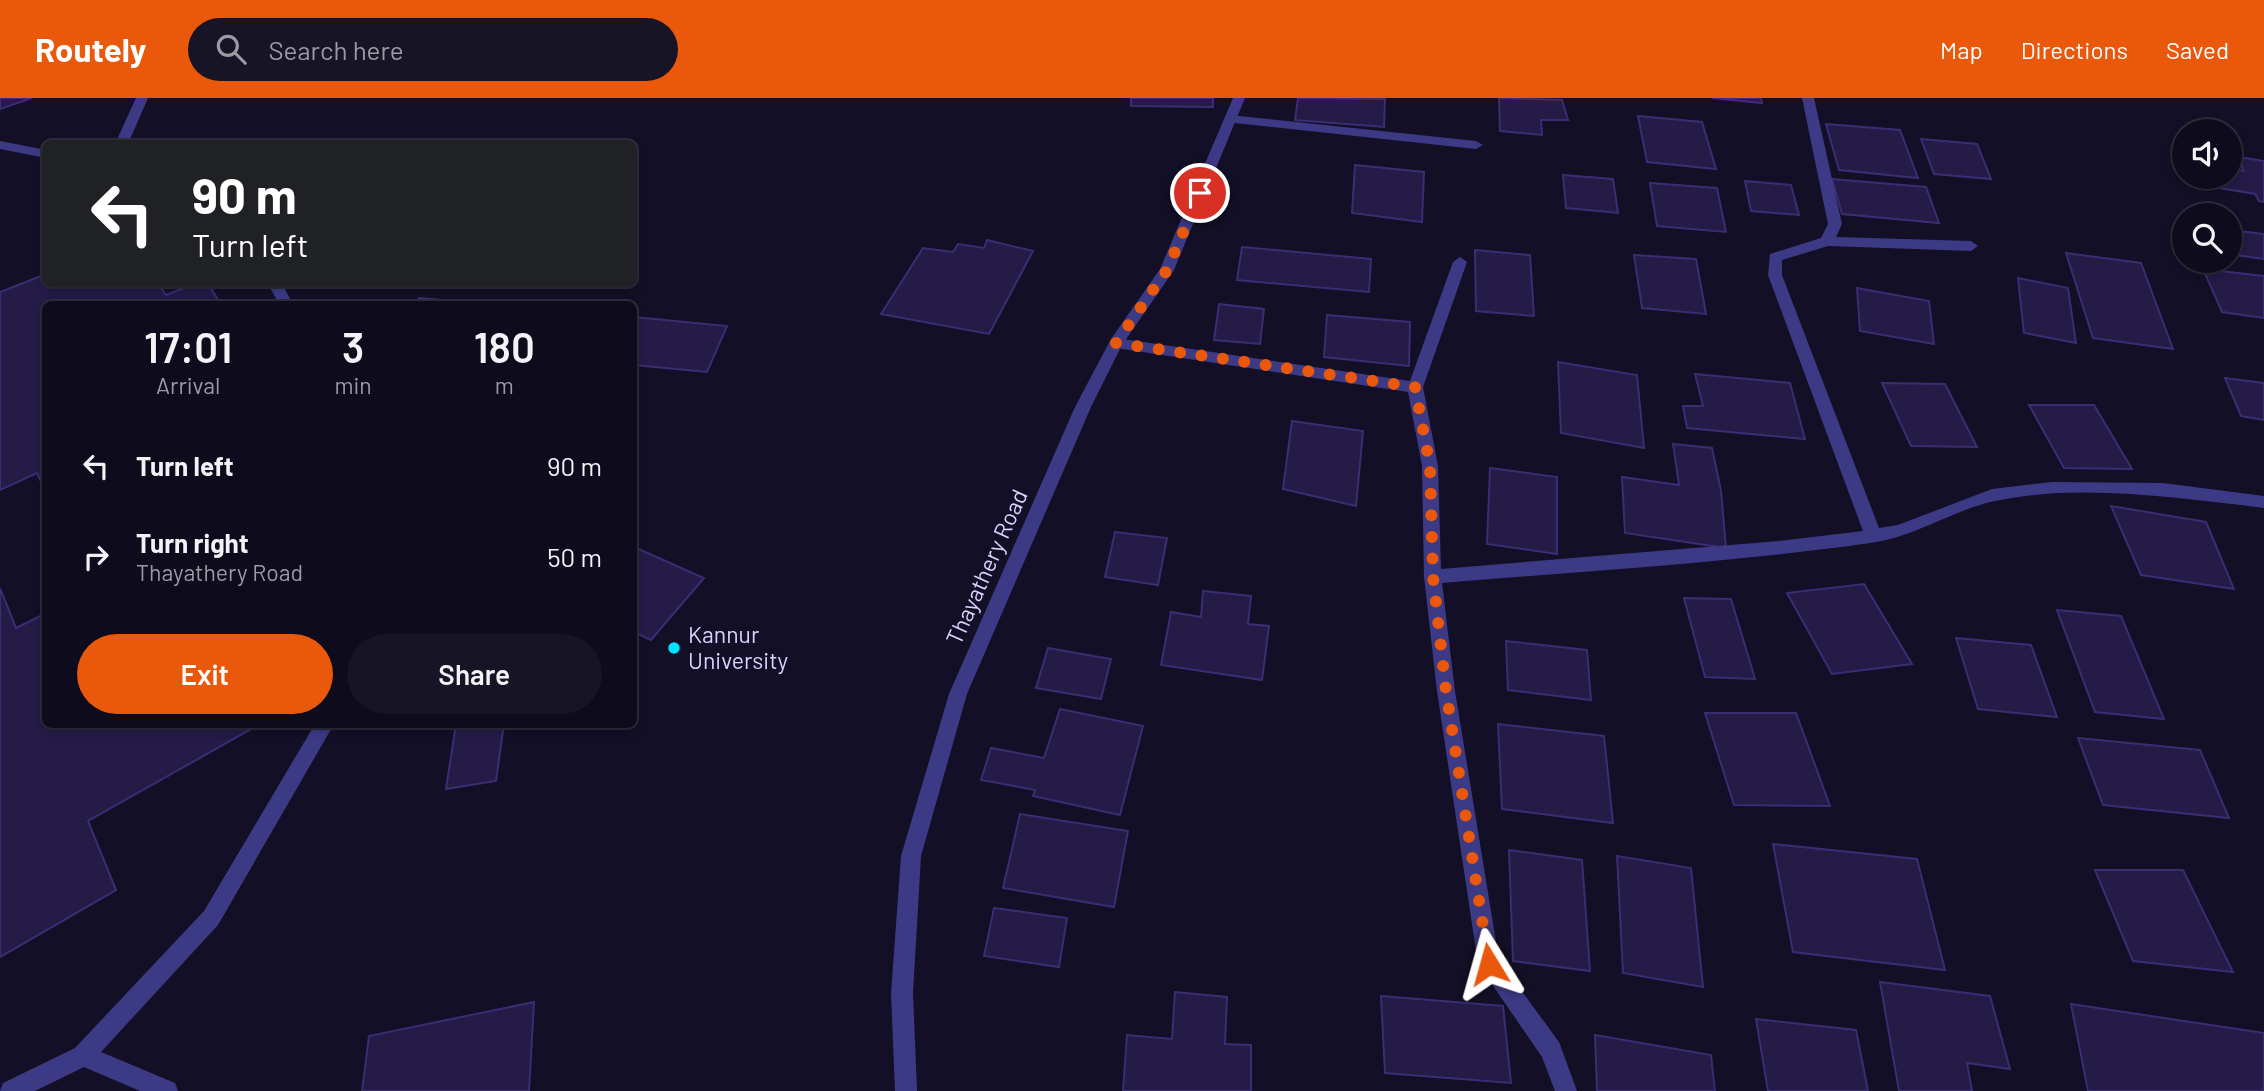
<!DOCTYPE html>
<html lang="en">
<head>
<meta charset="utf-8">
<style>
  body { margin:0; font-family:Barlow,sans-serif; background:#171425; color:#f1f3f6; height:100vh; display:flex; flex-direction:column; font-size:26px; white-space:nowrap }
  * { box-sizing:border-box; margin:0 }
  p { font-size:23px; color:#9b9ba3 }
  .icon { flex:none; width:38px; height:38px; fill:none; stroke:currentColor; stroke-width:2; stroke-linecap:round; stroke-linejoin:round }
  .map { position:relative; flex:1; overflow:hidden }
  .side { position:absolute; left:42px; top:203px; width:595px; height:427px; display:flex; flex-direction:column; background:#0e0b1c; border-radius:10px; box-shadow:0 4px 10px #0003,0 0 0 2px #2e2b3b }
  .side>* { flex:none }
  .guide { position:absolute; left:42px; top:42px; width:595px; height:147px; border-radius:10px; box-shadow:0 4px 10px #0003,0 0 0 2px #2e2b3b; background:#202124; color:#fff; overflow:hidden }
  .tools { position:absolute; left:2172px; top:21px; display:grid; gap:14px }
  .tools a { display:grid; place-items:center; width:70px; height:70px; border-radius:50%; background:#0e0b1c; box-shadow:0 4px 10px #0003,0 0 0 2px #2e2b3b; font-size:35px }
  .pin { position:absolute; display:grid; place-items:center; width:60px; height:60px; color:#fff; margin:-30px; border:4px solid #fff; border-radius:50%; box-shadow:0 2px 7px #0007 }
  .me { position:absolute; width:77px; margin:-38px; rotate:352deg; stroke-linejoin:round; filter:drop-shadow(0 0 5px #0008) }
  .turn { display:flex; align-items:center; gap:24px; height:147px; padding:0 35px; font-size:32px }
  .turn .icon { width:91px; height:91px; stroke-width:2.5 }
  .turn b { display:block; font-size:49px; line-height:60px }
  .eta { display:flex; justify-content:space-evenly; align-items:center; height:119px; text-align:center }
  .eta b { font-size:42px; font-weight:600; line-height:49px }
  .action { display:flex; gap:14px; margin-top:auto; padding:14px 35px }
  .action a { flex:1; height:80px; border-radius:42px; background:#ea580c; color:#fff; font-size:28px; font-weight:600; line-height:80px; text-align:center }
  .action a+a { background:#171425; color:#f1f3f6 }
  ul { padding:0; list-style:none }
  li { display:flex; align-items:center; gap:21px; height:91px; padding:0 35px }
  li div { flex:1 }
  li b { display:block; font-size:26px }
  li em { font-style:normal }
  header { display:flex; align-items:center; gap:42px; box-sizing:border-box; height:98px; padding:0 35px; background:#ea580c; color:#fff }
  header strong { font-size:33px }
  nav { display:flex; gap:38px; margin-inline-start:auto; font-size:24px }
  .search { width:490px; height:63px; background:#171425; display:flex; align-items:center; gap:18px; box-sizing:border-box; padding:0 24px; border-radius:38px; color:#9b9ba3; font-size:26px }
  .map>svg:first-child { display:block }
  .building { fill:#241b47; stroke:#3b2d73; stroke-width:2 }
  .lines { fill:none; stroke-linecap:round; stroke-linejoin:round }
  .service { fill:#3d3a85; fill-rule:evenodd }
  .minor { fill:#3d3a85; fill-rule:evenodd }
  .tertiary { fill:#3d3a85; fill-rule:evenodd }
  .route { stroke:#ea580c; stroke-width:12; stroke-dasharray:0 21.6 }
  .poi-dot { fill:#00e5ff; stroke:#130f26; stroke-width:2.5 }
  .labels { text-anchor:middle; stroke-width:7; stroke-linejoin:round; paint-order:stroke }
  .street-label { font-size:23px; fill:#d9d4ff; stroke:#130f26 }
  .poi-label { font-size:23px; fill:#d9d4ff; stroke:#130f26; text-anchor:start }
</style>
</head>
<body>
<header>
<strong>Routely</strong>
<div class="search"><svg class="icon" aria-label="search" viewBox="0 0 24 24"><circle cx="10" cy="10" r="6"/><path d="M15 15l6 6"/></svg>Search here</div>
<nav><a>Map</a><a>Directions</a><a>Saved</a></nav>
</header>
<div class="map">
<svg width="2264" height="993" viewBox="0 0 2264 993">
  <rect width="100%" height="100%" fill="#130f26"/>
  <path class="building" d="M0 0H32L0 11Z
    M1131 0H1213V9L1131 8Z
    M1298 0 1385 1 1384 29 1295 22Z
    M1499 0 1562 2 1568 22H1541L1542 37 1500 33Z
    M1712 0H1761L1762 5Z
    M1638 18 1702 24 1716 71 1647 64Z
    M1826 26 1900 32 1918 80 1839 72Z
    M1921 41 1977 46 1991 81 1934 76Z
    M2238 59 2264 63V104L2259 103 2255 96 2196 86 2193 79H2230V71L2244 73Z
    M1355 67 1424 74 1422 124 1352 115Z
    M1563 77 1613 81 1618 115 1566 110Z
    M1832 81 1926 89 1939 125 1842 116Z
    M1745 83 1791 87 1799 117 1751 113Z
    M1650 85 1717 90 1726 134 1657 128Z
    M2230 132 2264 136V161L2235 157 2230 145Z
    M987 142 1033 153 989 236 881 216 923 150 953 154 958 146 984 150Z
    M1242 149 1371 161 1369 194 1237 182Z
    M1475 152 1530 157 1534 218 1476 213Z
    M2066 155 2141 165 2173 251 2093 240Z
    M1634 157 1696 161 1706 216 1642 210Z
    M2203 171 2264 178V220L2222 214Z
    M46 176V186H158L166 197 194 186H208L221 206H46V394L37 375 0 392V194Z
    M2018 180 2068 190 2076 245 2024 235Z
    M1857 190 1929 203 1934 246 1860 233Z
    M419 200 489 206H415Z
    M1219 206 1264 211 1260 246 1214 242Z
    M1327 217 1410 224 1409 268 1324 259Z
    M634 219 727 228 707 274 634 267Z
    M1558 264 1637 277 1644 350 1561 335Z
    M1695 276 1790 285 1805 341 1687 330 1683 308H1703Z
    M2225 280 2264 285V322L2241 318Z
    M1882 285 1945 286 1977 349 1911 348Z
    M2029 307H2094L2132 371 2064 370Z
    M1292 323 1363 333 1356 408 1283 391Z
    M1673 346 1712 350 1721 393 1726 450 1625 435 1622 379 1679 387Z
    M1490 370 1557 379V456L1487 446Z
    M2111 408 2206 424 2234 491 2141 477Z
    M1115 434 1167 440 1158 487 1105 479Z
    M634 449 704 480 651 542 634 534Z
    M1864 486 1912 566 1832 576 1787 495Z
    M0 490 16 530 46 515V626H260L88 723 116 792 0 859Z
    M1203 493 1251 498 1248 526 1269 528 1262 582 1161 567 1171 514 1201 519Z
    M1684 500 1731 501 1755 581 1705 579Z
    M2057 512 2121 518 2164 621 2095 614Z
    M1956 540 2031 547 2057 619 1978 611Z
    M1506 543 1587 552 1591 602 1508 592Z
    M1048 550 1111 561 1101 601 1036 590Z
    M1060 611 1143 628 1120 717 1033 698 1035 692 981 682 991 650 1044 660Z
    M1705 615H1796L1830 708 1734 707Z
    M456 626H504L496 683 446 691Z
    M1498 626 1604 638 1613 725 1502 711Z
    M2078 640 2200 652 2229 720 2103 707Z
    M1020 716 1128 733 1114 809 1003 790Z
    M1773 746 1917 761 1945 872 1793 854Z
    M1509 752 1582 762 1590 873 1513 863Z
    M1617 758 1691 770 1703 889 1623 875Z
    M2095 772H2183L2233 874 2133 863Z
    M994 810 1067 820 1059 869 984 858Z
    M1880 884 1990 898 2010 971 1967 965 1972 993H1899Z
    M1175 894 1227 899 1225 946 1251 947V993H1123L1127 937 1172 941Z
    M1381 898 1503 908 1511 985 1385 975Z
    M534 904 529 993H362L369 938Z
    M2071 906 2264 935V993H2088Z
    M1756 921 1856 932 1868 993H1768Z
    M1595 937 1711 957 1715 993H1597Z"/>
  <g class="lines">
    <path class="service" d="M0 43 46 52V60L0 51Z
      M268 186H282L293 206H279Z
      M315 626H334L218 827 101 954 175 985 178 993H140L84 969 35 993H0L3 985 75 950 204 813Z"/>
    <path class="minor" d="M136 0H148L128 46H115Z
      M1802 0H1814L1842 126 1836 139 1971 143 1978 148 1971 153 1828 148 1782 162V177L1879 430 1898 427 1992 391 2052 384 2163 385 2264 398V410C2180 400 2078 385 1995 403 1952 412 1916 439 1870 445 1728 465 1585 473 1442 485L1455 593 1499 862 1559 944 1577 993H1555L1542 959 1478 866 1437 593 1424 479 1422 368 1408 294 1116 250 1109 245 1116 240 1410 283 1453 164 1460 159 1467 164 1423 289 1438 368 1441 471 1779 443 1863 433 1768 177 1770 156 1821 140 1828 126Z
      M1230 17 1476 43 1483 47 1476 51 1225 24V18Z"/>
    <path class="tertiary" d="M1233 0H1245L1174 172 1122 247 1091 309 967 596 921 758 913 895 917 993H895L891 895 901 758 949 596 1075 309 1111 241 1160 171Z"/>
  </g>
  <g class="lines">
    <path class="route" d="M1200 95 1167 172 1116 245 1415 289 1430 368 1433 479 1446 593 1489 866"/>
  </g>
  <circle class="poi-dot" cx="674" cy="550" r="7"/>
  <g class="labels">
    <g class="street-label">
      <text transform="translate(987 469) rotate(-66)" y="8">Thayathery Road</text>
    </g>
    <g class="poi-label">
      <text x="688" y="545">Kannur<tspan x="688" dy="26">University</tspan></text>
    </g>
  </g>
</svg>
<div class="tools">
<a><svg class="icon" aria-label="sound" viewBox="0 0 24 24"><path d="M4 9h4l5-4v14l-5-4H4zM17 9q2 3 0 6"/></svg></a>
<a><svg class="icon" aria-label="search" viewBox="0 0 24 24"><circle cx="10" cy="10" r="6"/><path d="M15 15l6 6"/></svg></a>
</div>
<div class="pin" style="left:1200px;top:95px;background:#d93025"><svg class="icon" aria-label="arrive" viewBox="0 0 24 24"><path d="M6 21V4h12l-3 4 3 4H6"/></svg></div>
<svg class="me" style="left:1489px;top:866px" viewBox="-20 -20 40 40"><path d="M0-17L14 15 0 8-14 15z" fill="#ea580c" stroke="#fff" stroke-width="4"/></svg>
<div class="guide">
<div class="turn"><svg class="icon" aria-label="left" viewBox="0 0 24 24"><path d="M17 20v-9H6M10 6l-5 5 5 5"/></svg><div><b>90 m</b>Turn left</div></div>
</div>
<section class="side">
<div class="eta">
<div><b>17:01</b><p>Arrival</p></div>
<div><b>3</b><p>min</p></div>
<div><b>180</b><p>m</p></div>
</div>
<ul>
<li><svg class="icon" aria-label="left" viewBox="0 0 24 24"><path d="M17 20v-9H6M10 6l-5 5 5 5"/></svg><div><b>Turn left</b></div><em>90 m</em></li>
<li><svg class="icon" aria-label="right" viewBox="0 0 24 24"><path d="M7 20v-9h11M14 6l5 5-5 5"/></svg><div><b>Turn right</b><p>Thayathery Road</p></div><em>50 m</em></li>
</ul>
<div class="action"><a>Exit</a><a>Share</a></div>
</section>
</div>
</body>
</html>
